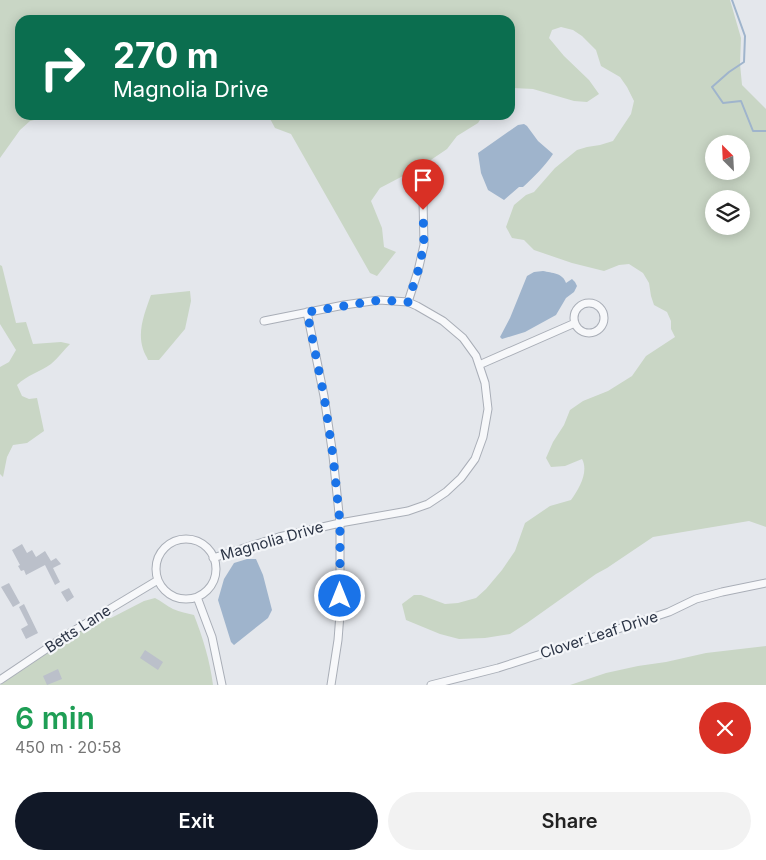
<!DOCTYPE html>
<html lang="en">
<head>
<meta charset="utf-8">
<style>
  body { margin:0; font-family:Inter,sans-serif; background:#f2f2f2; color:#222; height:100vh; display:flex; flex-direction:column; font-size:19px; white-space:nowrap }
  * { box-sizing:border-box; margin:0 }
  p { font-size:16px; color:#767676 }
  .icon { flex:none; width:28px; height:28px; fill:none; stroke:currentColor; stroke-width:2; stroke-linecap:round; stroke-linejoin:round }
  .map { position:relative; height:685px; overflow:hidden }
  .sheet { display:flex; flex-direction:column; background:#fff; flex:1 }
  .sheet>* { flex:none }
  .banner { position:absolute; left:15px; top:15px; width:500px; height:105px; border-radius:15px; box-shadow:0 2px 12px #0003; background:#0b6e4f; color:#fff; overflow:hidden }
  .needle { width:32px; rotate:336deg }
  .buttons { position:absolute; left:705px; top:135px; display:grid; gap:10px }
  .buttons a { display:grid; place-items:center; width:45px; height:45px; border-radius:50%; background:#fff; box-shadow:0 2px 12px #0003; font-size:25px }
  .pin { position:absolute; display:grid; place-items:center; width:42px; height:42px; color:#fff; margin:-51px -21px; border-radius:50% 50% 50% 0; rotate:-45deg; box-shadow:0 0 5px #0007 }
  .pin .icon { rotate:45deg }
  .me { position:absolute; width:55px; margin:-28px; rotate:0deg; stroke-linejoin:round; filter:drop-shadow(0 0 4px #0008) }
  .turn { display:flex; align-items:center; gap:18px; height:105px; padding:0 15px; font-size:22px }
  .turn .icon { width:65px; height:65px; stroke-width:2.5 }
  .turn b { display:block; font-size:35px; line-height:42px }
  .round { display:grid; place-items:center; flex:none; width:52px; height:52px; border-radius:26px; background:#f2f2f2 }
  .head { display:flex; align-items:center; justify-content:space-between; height:85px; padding:0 15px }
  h1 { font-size:30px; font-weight:600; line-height:38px; color:#1e9e55 }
  .button { display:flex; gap:10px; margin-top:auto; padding:10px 15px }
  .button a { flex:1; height:58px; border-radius:30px; background:#111827; color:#fff; font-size:20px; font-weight:600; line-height:58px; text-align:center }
  .button a+a { background:#f2f2f2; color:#222 }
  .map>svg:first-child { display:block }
  .green { fill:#c9d6c5; fill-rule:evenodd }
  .water { fill:#9fb4cc }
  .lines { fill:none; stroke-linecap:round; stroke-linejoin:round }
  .stream { stroke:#9fb4cc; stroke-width:2 }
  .building { fill:#bbc0ca }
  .minor-casing { stroke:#a9aeb7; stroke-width:9 }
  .minor { stroke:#f7f8fa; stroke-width:7 }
  .route { stroke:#1a73e8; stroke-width:9; stroke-dasharray:0 16.2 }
  .labels { text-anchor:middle; stroke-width:4.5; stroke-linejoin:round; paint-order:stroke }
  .street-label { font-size:15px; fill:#2b3445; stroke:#f4f6f9 }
</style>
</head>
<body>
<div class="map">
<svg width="766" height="685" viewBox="0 0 766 685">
  <rect width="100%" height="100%" fill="#e4e7ec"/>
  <path class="green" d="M0 0H730L741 38 740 64 742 85 766 109V527L749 521 653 537 607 568 596 574 527 623 510 634 485 638 459 639 440 634 406 620 402 604 414 595H421L445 604 458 603 476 598 486 589 502 570 515 551 525 523 550 506 571 500C579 489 589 472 582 459L565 466 551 467 546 458 553 442 564 425 570 410 583 401 608 391 632 376 646 356 675 337 671 329V321L667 312 654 305 651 296 649 283 643 273 629 264 619 265 604 271 572 263 534 250 524 240 512 238 506 227 514 205 526 195 534 192 555 168 577 150 587 147 600 145 613 141 631 114 634 101 627 87 620 77 601 66 596 50 582 36 573 30 561 27 552 30 549 38 564 56 589 80 599 94 587 102 574 101 533 89 513 88 510 90V20H20V115H54L30 121 20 130 0 158ZM714 144H741V171H714ZM714 199H741V226H714Z
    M268 115H483L478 123 457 136 447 149 422 166 380 188 371 201 382 228 384 247 396 252 377 276 370 273 291 134 275 128Z
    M0 265 2 266 16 323 26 322 33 344 61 342 70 344C64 350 58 358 51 364 40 372 27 375 17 385L22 396 29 399 37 398 44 431 27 443 13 445 7 457 3 477 0 474V367L9 362 16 350 0 324Z
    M190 291 191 301 185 329 159 360H148C147 357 144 353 143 349 137 331 145 312 151 295Z
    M155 598C161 601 167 606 173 609 180 612 187 613 194 615 203 638 210 661 213 685H0L101 617 111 618 144 601Z
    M766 646V685H570L606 673 638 666 666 662 706 653Z"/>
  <path class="water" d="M524 124 527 126 538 141 553 154C545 166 534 177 523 187H519L504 200 488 190 481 173 478 153 518 125Z
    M543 271C552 273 563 273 566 283L572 279 575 282 577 286 574 292 566 298 556 315 525 332 502 339 500 337 510 318 527 276 534 272Z
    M247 559H256L263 575 272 610 268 618 234 645 231 642 218 600 224 579 234 563Z"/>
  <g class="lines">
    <path class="stream" d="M732 0 745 36 744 62 729 72 712 87 723 103 741 101 753 131H766"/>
  </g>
  <path class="building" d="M22 544 27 553 32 550 36 557 45 551 51 561 56 558 61 564 53 568 60 582 55 585 45 565 26 575 24 570 21 571 18 566 20 565 12 550Z
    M9 583 20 603 13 607 1 587Z
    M69 588 74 597 67 602 61 592Z
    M24 604 38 633 26 639 21 629 28 625 19 607Z
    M145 650 163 662 158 670 140 658Z
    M58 669 62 679 47 685 43 676Z"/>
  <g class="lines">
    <g class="minor-casing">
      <path id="minor" d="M408 302 418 271 424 245 423 200
        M574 318a15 15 0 1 1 30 0a15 15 0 1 1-30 0Z
        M307 312 324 396 333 456 340 523V614L338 640 331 685
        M479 365 575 323
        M156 569a30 30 0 1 1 60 0a30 30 0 1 1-60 0Z
        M213 558 279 537 340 523 408 511 428 504 446 492 461 478 475 459 483 437 488 409 485 383 476 356 463 338 443 321 417 306 408 302 379 300 344 305 264 321
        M197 597 212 637 222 685
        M0 680 70 633 158 580
        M431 685 498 668 591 638 669 612 696 599 722 592 766 583"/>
    </g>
    <use href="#minor" class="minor"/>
  </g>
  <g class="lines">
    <path class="route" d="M340 596V523L333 456 324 396 307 312 380 300 408 302 418 271 424 245 423 210"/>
  </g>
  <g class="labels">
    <g class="street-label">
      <text transform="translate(272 541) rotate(-16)" y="5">Magnolia Drive</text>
      <text transform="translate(78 629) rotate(-33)" y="5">Betts Lane</text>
      <text transform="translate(599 635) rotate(-18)" y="5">Clover Leaf Drive</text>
    </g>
  </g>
</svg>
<div class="buttons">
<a><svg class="needle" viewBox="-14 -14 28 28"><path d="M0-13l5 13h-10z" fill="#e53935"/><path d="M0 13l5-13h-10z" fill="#767676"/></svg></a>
<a><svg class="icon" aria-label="layers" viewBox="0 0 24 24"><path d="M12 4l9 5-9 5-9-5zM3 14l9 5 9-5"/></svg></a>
</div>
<div class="pin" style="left:423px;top:210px;background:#d93025"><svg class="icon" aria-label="arrive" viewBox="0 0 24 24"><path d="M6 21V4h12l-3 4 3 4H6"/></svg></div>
<svg class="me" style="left:340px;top:596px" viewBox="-20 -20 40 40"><circle r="17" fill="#1a73e8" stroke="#fff" stroke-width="3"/><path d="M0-11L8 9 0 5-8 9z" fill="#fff"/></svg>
<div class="banner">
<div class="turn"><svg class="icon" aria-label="right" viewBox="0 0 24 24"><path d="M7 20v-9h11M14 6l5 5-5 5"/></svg><div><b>270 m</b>Magnolia Drive</div></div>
</div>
</div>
<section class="sheet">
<div class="head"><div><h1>6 min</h1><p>450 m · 20:58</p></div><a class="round" style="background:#d93025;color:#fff"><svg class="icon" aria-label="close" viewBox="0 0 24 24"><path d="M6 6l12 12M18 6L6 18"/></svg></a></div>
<div class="button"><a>Exit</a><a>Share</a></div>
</section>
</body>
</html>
